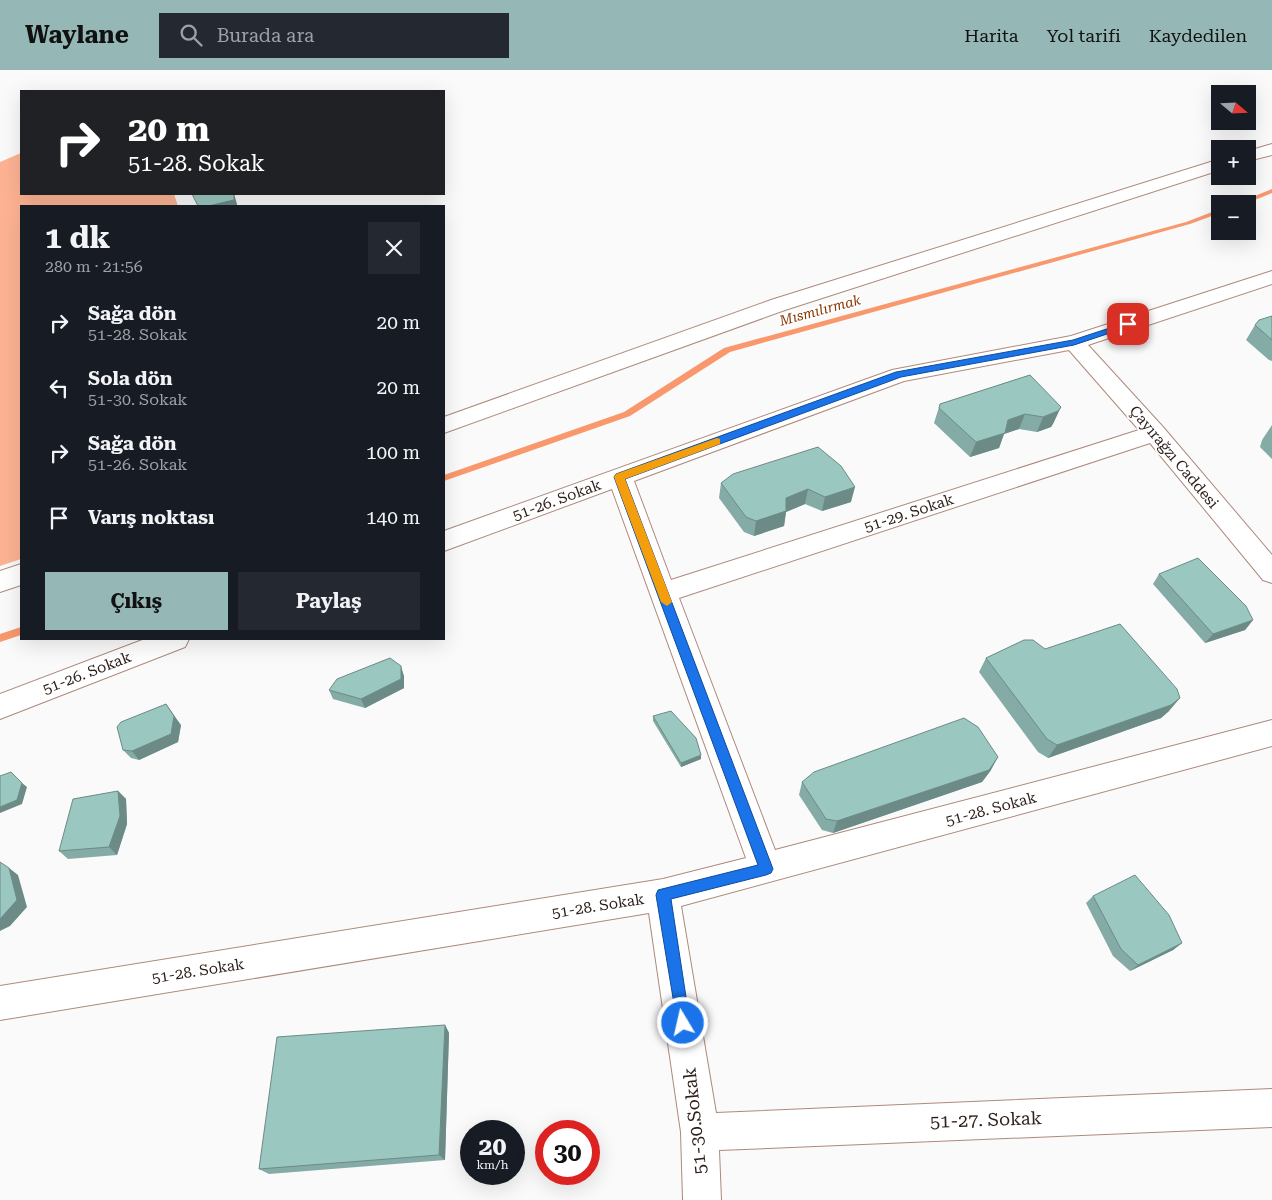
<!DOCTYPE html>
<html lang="tr">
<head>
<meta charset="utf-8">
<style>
  body { margin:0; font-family:"Roboto Serif",serif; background:#242831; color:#f1f3f6; height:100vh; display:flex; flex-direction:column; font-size:19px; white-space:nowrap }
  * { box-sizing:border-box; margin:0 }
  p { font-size:16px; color:#9ea1a6 }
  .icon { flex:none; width:28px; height:28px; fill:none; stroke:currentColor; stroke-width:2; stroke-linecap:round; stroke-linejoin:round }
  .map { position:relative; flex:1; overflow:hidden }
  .details { position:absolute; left:20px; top:135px; width:425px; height:435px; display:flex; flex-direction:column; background:#171b24; border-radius:0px; box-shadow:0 5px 20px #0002 }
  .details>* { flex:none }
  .hud { position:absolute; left:20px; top:20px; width:425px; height:105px; border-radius:0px; box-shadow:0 5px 20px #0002; background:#202124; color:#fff; overflow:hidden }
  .needle { width:32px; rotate:109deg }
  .fabs { position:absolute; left:1211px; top:15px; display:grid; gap:10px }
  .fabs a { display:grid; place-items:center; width:45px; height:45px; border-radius:0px; background:#171b24; box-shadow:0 5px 20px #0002; font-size:25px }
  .speed { position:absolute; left:460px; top:1050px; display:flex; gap:10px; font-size:25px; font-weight:700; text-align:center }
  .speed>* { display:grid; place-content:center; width:65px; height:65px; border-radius:50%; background:#171b24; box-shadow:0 5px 20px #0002; line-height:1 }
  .speed small { font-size:12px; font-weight:400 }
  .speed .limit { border:8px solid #d22; background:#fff; color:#111 }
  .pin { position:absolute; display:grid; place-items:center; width:42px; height:42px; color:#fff; margin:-21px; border-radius:10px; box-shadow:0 2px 8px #0006 }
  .me { position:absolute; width:55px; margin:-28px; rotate:351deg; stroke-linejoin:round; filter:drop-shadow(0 0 4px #0008) }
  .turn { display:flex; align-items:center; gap:18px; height:105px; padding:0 25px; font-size:22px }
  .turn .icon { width:65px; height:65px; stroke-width:2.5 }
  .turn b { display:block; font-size:35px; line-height:42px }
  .round { display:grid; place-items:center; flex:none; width:52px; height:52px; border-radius:0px; background:#242831 }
  .headline { display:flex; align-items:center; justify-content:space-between; height:85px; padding:0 25px }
  h1 { font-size:30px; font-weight:700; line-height:38px }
  .button { display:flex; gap:10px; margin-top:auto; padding:10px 25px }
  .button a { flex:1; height:58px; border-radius:0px; background:#95b7b5; color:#111; font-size:20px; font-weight:700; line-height:58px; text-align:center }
  .button a+a { background:#242831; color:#f1f3f6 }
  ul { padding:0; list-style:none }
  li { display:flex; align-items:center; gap:15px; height:65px; padding:0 25px }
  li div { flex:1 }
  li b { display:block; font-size:19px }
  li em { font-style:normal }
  header { display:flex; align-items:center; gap:30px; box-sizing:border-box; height:70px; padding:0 25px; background:#95b7b5; color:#111 }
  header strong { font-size:24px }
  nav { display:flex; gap:28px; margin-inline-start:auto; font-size:18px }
  .search { width:350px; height:45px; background:#242831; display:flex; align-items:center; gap:12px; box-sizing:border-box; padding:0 18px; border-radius:0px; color:#9ea1a6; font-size:19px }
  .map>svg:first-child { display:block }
  .green { fill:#fdb393 }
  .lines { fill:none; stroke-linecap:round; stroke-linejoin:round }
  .stream { fill:#f9986d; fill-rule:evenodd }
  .minor-casing { stroke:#ad8a7b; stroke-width:2 }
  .minor { fill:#fff; fill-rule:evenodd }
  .wall { fill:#84aba5 }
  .shaded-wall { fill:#6c8b86 }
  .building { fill:#9ac7c0; stroke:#6c8b86 }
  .route { fill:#1a73e8; stroke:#114b97 }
  .slow { fill:#f59e0b }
  .labels { text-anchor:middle; stroke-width:4; stroke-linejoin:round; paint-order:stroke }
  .far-water-label { font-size:14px; font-style:italic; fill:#8b3703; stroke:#fff }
  .street-label { font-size:15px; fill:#2c1e18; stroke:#fff }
  .near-street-label { font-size:18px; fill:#2c1e18; stroke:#fff }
</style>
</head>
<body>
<header>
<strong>Waylane</strong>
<div class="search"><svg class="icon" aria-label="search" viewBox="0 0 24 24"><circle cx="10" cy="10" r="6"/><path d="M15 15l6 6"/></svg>Burada ara</div>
<nav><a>Harita</a><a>Yol tarifi</a><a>Kaydedilen</a></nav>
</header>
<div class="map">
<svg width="1272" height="1130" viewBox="0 0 1272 1130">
  <rect width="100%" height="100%" fill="#fafafa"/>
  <path class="green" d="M21 83V124H174L178 136H21V489L0 496V92Z"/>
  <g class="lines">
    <path class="stream" d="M1272 119V123L1245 134H1235Z
      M1220 139V143L1190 154 730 282 630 346 444 411V405L624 342 724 278 1186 152Z
      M21 557V565L0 572V564Z"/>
    <g class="minor-casing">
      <path id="minor" d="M1272 74V85L1248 91V81Z
        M1220 89V100L785 240 444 363V347L771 230Z
        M1272 201V214L1088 275 1163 357 1272 485V513L1263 510 1150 373 679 528 775 780 1272 650V676L681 836 716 1043 1272 1019V1057L719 1080 721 1130H683L681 1062 649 843 0 950V916L663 809 746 788 612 419 444 481V461L892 300 1071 266ZM1069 280 1139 360 671 510 634 411 904 311Z
        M21 494V515L0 522V501Z
        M145 569H189L185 577 0 649V624Z"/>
    </g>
    <use href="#minor" class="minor"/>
  </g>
  <path class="wall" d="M1272 246V291L1269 290 1246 270 1255 255Z
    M1030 305 1054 352 1051 357 1037 362 1019 359 1004 364 999 378 970 387 934 353 940 334Z
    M1272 355V389L1260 377 1262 370Z
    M818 377 851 432 822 441 805 434 786 442 784 456 754 466 744 462 719 428 721 413Z
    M1159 504 1253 550 1245 560 1205 573 1153 514Z
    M1045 579 1169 641 1161 648 1048 688 1038 682 979 602 986 588Z
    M404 606V618L365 638 333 629 329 620Z
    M653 646 701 689 681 697 653 651Z
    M181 655 178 672 139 690 131 688 123 680Z
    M991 700 982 712 833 763 822 760 799 725 802 712Z
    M118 721 126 729 127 754 117 785 68 789 59 781Z
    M1093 826 1182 873 1173 880 1130 901 1113 886 1086 833Z
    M445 955 449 963 445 1090 269 1104 259 1099Z"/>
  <path class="shaded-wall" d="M234 124 237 134V136H208Z
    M1061 337 1054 352 1051 357 1037 362 1043 347Z
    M1025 344 1019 359 1004 364 999 378 970 387 976 372 1008 350Z
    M855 417 851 432 822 441 825 427Z
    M808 419 805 434 786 442 784 456 754 466 756 451 786 428Z
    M1253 550 1245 560 1205 573 1213 564Z
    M401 596 404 606V618L365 638 361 629Z
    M1180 628 1169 641 1161 648 1048 688 1057 675Z
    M166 634 181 655 178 672 139 690 132 681Z
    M701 685V689L681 697V693Z
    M998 687 991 700 982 712 833 763 837 751Z
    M22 713 27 717 22 734 0 743V737Z
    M118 721 126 729 127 754 117 785 109 777Z
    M9 798 18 805 27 837 10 856 0 861V849Z
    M1182 873 1173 880 1130 901 1138 895Z
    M445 955 449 963 445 1090 439 1085Z"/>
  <path class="building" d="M192 124H234V130L208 136H198Z
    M1272 246V270L1255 255 1259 250Z
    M1030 305 1061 337 1058 341 1043 347 1025 344 1008 350 1005 363 976 372 939 338 940 334Z
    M818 377 841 396 855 417 825 427 808 419 786 428V441L756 451 746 447 721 413 733 404Z
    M1198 488 1246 536 1253 550 1213 564 1159 504Z
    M1120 554 1177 619 1180 628 1171 635 1057 675 1047 669 986 588 1024 570H1033L1045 579Z
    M390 588 401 596V609L361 629 329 620 337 609Z
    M166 634 174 646 171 664 132 681 123 680 117 657 121 652Z
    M671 641 696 668 701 685 681 693 653 646Z
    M964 648 978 657 998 687 989 700 837 751 826 749 802 712 814 702Z
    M11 702 22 713 17 730 0 737V706Z
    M118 721 120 746 109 777 59 781 73 729Z
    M0 792 9 798 17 830 0 849Z
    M1135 805 1169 845 1182 873 1138 895 1121 879 1093 826Z
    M445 955 439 1085 259 1099 277 967Z"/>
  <path class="route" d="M1128 252 1131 253V256L1074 275 901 307 625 409 773 799 771 803 766 805 671 829 690 953 688 958 683 960 678 958 656 825 658 820 758 795 614 407 616 404 896 302 1073 270Z"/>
  <path class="slow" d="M717 368 720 369V374L625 409 672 532 667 536 661 532 614 407 616 404Z"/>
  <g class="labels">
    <g class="far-water-label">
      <text transform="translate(820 240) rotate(-15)" y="5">Mısmılırmak</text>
    </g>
    <g class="street-label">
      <text transform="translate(1174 387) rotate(50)" y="5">Çayırağzı Caddesi</text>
      <text transform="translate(557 430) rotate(-20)" y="5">51-26. Sokak</text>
      <text transform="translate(909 443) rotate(-18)" y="5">51-29. Sokak</text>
      <text transform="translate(87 603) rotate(-21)" y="5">51-26. Sokak</text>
      <text transform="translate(991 739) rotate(-15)" y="5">51-28. Sokak</text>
      <text transform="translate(598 836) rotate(-9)" y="5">51-28. Sokak</text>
      <text transform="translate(198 901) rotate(-9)" y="5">51-28. Sokak</text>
    </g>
    <g class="near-street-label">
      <text transform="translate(986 1050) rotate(-2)" y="6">51-27. Sokak</text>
      <text transform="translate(695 1051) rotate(-96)" y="6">51-30.Sokak</text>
    </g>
  </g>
</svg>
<div class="fabs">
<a><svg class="needle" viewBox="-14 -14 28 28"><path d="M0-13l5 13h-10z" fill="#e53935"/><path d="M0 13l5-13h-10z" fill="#9ea1a6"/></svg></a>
<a>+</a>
<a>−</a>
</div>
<div class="speed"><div>20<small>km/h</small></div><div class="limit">30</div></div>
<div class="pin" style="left:1128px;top:254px;background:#d93025"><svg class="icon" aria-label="arrive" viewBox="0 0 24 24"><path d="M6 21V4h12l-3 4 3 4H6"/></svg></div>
<svg class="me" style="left:683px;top:953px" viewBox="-20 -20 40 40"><circle r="17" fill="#1a73e8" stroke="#fff" stroke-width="3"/><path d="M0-11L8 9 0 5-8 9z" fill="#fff"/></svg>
<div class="hud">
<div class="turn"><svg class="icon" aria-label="right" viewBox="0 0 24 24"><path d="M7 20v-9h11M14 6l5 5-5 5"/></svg><div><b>20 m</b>51-28. Sokak</div></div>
</div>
<section class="details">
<div class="headline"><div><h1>1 dk</h1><p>280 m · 21:56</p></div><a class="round"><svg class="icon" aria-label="close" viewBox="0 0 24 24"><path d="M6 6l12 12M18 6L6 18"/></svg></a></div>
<ul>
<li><svg class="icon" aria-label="right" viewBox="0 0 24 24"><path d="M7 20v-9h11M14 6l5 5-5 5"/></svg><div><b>Sağa dön</b><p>51-28. Sokak</p></div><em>20 m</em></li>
<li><svg class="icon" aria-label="left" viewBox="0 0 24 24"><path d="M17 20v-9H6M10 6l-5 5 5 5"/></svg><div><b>Sola dön</b><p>51-30. Sokak</p></div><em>20 m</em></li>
<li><svg class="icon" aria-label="right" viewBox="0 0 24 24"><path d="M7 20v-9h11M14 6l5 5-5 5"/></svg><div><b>Sağa dön</b><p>51-26. Sokak</p></div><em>100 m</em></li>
<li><svg class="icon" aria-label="arrive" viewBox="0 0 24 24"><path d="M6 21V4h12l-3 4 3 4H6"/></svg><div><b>Varış noktası</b></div><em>140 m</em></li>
</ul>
<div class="button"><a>Çıkış</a><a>Paylaş</a></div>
</section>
</div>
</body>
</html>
